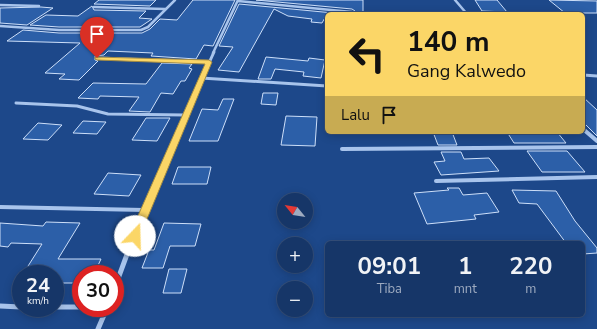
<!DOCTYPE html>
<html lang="id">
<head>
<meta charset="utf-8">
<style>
  body { margin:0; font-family:"Nunito Sans",sans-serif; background:#234171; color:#f1f3f6; height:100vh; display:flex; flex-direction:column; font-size:15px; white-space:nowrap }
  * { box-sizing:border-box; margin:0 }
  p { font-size:13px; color:#9eabc0 }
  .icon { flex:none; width:22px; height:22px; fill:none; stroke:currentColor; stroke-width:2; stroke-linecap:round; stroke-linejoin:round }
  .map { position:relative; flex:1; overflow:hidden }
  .drawer { position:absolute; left:325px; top:241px; width:260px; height:76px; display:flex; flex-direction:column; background:#163668; border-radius:6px; box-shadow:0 2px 10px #0003,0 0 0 1px #35507c }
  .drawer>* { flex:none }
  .top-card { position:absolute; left:325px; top:12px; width:260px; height:122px; border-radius:6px; box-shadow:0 2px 10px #0003,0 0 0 1px #35507c; background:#fbd667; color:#111; overflow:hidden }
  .needle { width:26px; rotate:300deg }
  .tools { position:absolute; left:277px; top:193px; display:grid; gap:8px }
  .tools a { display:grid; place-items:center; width:36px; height:36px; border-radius:50%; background:#163668; box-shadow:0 2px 10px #0003,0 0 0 1px #35507c; font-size:20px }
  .speed { position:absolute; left:12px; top:265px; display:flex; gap:8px; font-size:20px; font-weight:700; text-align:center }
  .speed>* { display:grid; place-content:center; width:52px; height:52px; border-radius:50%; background:#163668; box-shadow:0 2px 10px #0003,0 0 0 1px #35507c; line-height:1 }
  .speed small { font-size:10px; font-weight:400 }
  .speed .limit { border:6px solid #d22; background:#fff; color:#111 }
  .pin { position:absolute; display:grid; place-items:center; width:34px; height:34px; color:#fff; margin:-41px -17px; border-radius:50% 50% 50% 0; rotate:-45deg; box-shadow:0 0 4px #0007 }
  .pin .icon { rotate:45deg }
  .me { position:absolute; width:44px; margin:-22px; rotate:21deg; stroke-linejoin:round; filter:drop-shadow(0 0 3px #0008) }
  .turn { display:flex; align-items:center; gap:14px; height:84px; padding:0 16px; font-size:18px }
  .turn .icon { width:52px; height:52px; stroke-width:2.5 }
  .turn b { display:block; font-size:28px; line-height:34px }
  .then { display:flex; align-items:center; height:38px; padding:0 16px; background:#0003; gap:8px; font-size:15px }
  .eta { display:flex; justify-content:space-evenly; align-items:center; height:68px; text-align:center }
  .eta b { font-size:24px; font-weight:700; line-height:28px }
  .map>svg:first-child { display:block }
  .building { fill:#2c5fa8; stroke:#cddff9 }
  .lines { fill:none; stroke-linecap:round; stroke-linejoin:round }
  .street-far3 { stroke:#a8c4ec; stroke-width:2.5 }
  .street-far2 { stroke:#a8c4ec; stroke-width:3 }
  .street-far1 { stroke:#a8c4ec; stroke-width:4 }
  .street { stroke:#a8c4ec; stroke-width:5 }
  .route { fill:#fbd667; stroke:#a38b43 }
</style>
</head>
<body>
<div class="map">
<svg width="597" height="329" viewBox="0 0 597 329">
  <rect width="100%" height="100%" fill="#1d488a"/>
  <path class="building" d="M99 0H156L150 6 94 4Z
    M193 0H235L213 46 204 45 196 59 151 56 153 53 108 51 104 55 95 56V60L98 61 79 80 59 79 65 74 45 73 80 43 7 41 23 30 59 33H142L150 29 160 19 177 20Z
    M256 0H363V14H354L355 11 352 9Z
    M475 0H497L507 12 482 11Z
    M549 0 597 1V13H565Z
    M239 4 344 14H327L322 23 311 22 312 19 288 16 274 9 239 72 218 70 233 47 219 46Z
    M92 6 94 10 146 11 139 18 152 19 140 27H59L30 25 46 15 78 16Z
    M41 7 53 8 27 25 0 23V8Z
    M266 57 308 61 309 58 325 60 321 78 303 76 304 72 275 69 271 79H258Z
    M162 63 192 64 189 68 192 69 185 81H181L173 94 161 93 150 112 129 111 139 97 100 96 98 99 78 98 93 83 146 84Z
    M263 93H278L276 105 261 104Z
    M583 97 597 110V136L583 122Z
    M223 99H234L218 141H189L202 109 218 110Z
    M286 116 317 117 315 146 281 145Z
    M146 118H170L157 141 132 140Z
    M83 121 106 122 97 134 73 133Z
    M38 123 62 125 48 140 23 139Z
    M433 132H452L457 145H438Z
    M507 132H557L566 143H514Z
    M527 151H567L585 172H542Z
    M441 152H461L464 159 489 158 499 171 441 175 434 162 445 161Z
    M178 167H211L207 184H172Z
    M108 173 141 175 129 196 94 194Z
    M447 188H459L463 195 487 193 499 212 474 215 476 219 427 224 414 193 449 190Z
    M512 190 556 191 575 221 597 248V253L583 254V243H566L537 204 519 203Z
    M46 222 80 223 58 259H101L94 274H81V283H55V274H23L42 244 11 243 8 247 0 246V223L43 226Z
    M164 223 201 224 195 246H170L163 268H142L149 250H154Z
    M169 269H187L181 293H163Z"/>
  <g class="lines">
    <path class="street-far3" d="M455 0 467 14
      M238 1 352 12
      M0 5 39 6
      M94 7 165 9
      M0 26 59 30H141L148 27 175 0
      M213 53 238 0"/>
    <path class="street-far2" d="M97 58 209 62
      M583 75 597 76
      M201 78 327 86
      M16 103 77 106 108 114 185 115
      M182 122 214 52"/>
    <path class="street-far1" d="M583 129 597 141
      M342 149 597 147
      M436 181 597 177
      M0 207 144 210
      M143 212 182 121"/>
    <path class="street" d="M115 287 143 211
      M0 306 21 307
      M55 307H81
      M98 329 107 308"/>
  </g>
  <path class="route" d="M95 57 209 60 212 62 140 236 138 239 135 241 131 239 129 236 205 64 97 60 95 59Z"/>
</svg>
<div class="tools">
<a><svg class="needle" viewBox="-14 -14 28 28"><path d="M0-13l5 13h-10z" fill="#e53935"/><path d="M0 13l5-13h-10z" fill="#9eabc0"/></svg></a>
<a>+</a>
<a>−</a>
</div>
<div class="speed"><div>24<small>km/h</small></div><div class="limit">30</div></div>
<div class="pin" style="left:97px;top:58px;background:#d93025"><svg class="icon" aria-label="arrive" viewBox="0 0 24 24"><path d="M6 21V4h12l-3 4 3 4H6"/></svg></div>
<svg class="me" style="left:135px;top:236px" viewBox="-20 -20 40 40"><circle r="19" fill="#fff"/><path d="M0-13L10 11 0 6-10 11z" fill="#fbd667"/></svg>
<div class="top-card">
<div class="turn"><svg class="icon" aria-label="left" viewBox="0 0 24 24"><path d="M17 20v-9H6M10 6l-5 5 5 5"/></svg><div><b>140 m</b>Gang Kalwedo</div></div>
<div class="then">Lalu<svg class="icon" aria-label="arrive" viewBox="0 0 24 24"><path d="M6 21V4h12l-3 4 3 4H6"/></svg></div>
</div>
<section class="drawer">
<div class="eta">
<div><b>09:01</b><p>Tiba</p></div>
<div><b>1</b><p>mnt</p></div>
<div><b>220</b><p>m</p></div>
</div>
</section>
</div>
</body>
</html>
